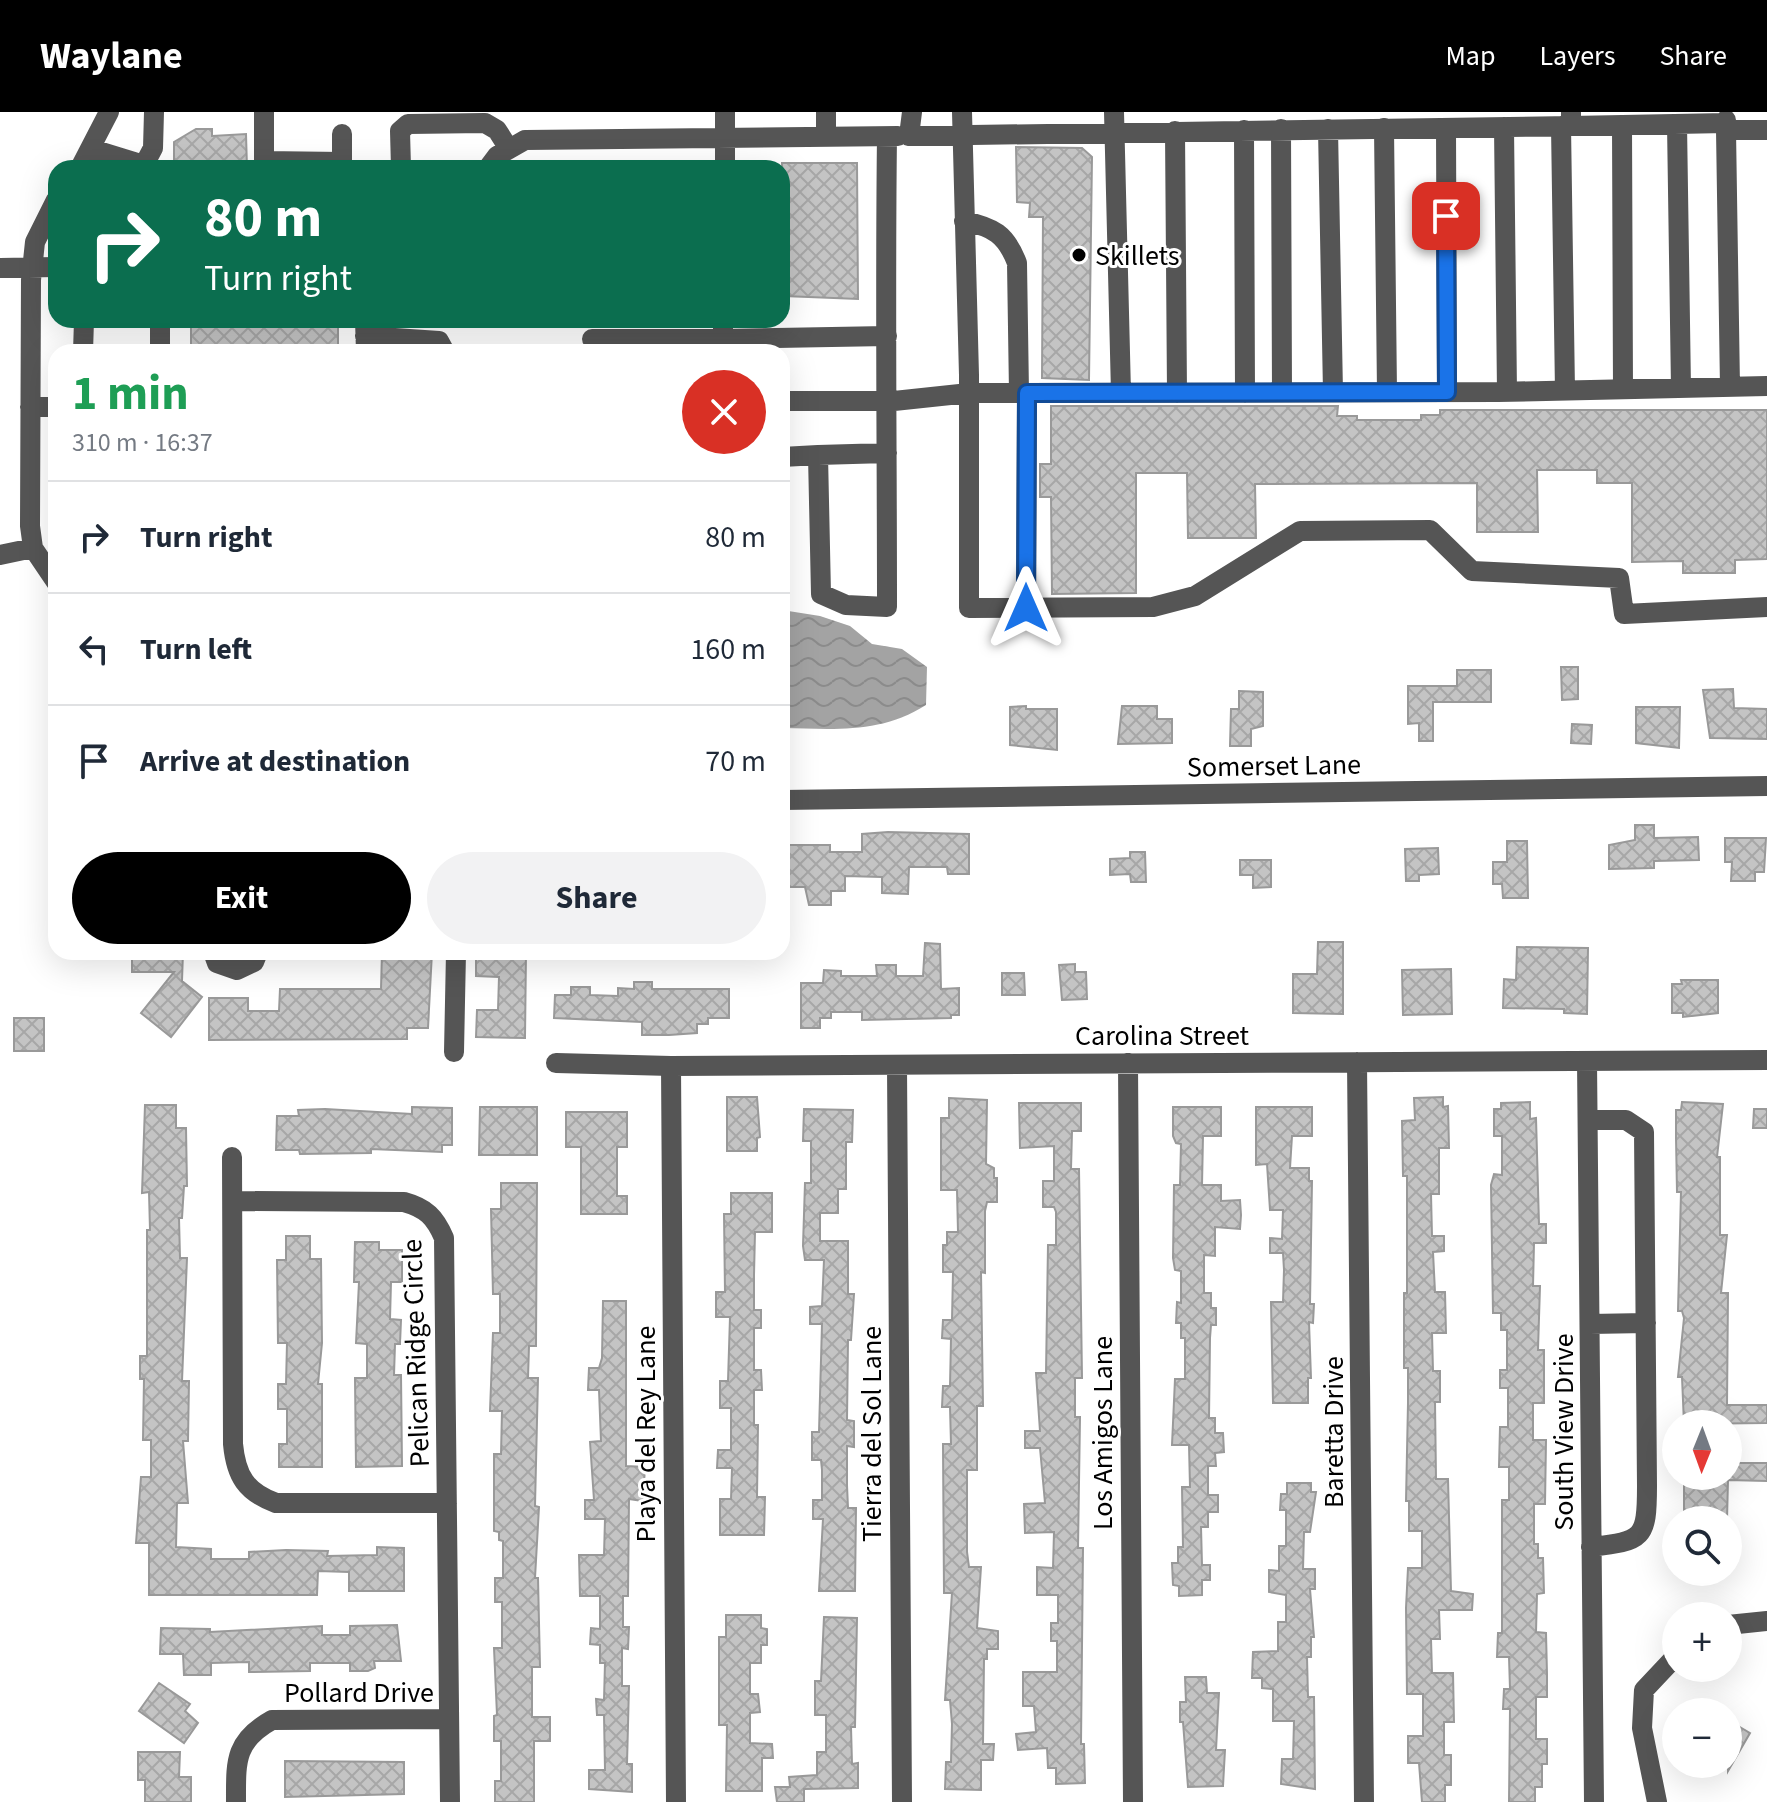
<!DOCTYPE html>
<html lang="en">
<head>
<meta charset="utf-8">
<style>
  body { margin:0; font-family:"Source Sans 3",sans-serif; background:#f2f2f3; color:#1f2937; height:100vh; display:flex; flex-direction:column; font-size:30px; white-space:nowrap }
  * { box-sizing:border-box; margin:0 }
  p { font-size:26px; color:#747a83 }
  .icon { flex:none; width:44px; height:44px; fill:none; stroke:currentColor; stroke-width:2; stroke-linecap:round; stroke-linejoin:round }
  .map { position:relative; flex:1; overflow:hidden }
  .details { position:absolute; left:48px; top:232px; width:742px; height:616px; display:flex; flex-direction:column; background:#fff; border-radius:24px; box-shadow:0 8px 32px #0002 }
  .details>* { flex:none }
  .guide { position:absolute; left:48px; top:48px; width:742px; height:168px; border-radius:24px; box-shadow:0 8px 32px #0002; background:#0b6e4f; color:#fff; overflow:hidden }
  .needle { width:52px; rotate:181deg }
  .controls { position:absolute; left:1662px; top:1298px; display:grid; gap:16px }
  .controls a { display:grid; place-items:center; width:80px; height:80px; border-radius:50%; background:#fff; box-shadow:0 8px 32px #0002; font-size:40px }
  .pin { position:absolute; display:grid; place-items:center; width:68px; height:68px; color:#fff; margin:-34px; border-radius:16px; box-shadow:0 4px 12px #0006 }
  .me { position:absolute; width:88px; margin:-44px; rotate:0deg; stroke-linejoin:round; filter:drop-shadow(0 0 6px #0008) }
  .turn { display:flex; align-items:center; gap:28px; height:168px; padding:0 24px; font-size:36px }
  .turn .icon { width:104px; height:104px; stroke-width:2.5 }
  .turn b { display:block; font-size:56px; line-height:68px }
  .round { display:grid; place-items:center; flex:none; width:84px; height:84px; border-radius:42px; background:#f2f2f3 }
  .head { display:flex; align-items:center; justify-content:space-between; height:136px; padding:0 24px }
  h1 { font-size:48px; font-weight:700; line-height:60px; color:#1e9e55 }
  .action { display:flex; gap:16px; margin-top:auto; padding:16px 24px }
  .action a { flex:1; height:92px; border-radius:48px; background:#000; color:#fff; font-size:32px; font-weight:700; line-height:92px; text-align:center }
  .action a+a { background:#f2f2f3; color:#1f2937 }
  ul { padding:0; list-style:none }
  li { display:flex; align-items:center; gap:24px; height:112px; padding:0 24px; border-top:2px solid #e0e1e3 }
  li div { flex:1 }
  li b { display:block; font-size:30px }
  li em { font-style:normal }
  header { display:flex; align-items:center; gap:48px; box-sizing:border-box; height:112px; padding:0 40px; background:#000; color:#fff }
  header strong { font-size:38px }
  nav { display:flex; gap:44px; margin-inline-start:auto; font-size:28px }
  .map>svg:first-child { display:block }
  .water { fill:url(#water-waves) }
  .building { fill:url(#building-cross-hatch); stroke:#999; stroke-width:2 }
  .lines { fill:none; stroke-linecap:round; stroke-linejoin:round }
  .minor { stroke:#555; stroke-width:20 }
  .route-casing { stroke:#114b97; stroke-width:20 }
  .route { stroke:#1a73e8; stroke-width:14 }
  .poi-dot { fill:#000; stroke:#fff; stroke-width:3 }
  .labels { text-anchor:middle; stroke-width:6; stroke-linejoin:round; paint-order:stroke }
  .poi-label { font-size:28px; fill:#000; stroke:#fff; text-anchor:start }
  .street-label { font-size:28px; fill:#000; stroke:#fff }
</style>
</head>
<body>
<header>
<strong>Waylane</strong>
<nav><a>Map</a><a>Layers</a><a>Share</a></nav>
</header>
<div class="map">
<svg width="1767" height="1690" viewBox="0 0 1767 1690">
  <defs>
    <pattern id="water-waves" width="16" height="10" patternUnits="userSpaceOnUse" patternTransform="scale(2)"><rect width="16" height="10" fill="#a3a3a3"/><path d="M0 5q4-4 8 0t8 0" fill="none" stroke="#8b8b8b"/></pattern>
    <pattern id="building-cross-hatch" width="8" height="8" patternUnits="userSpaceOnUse" patternTransform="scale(2)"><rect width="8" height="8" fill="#c4c4c4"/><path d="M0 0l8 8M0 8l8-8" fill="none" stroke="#a7a7a7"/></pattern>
  </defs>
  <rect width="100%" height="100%" fill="#fff"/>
  <path class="water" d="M782 498 820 504 850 514 872 532 902 537 927 555 926 593C881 622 834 617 782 616Z"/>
  <path class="building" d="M196 17H212V24L246 22 247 56 174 53V30Z
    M1016 35 1082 36 1092 45 1089 268 1042 266 1043 105H1029L1030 91 1017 90Z
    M782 51H857L858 187 784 184Z
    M191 208H338V240H191Z
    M1051 294H1338L1337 304H1357V308H1421V303H1440V298H1767V447L1735 448V461H1683V449L1632 450V371H1597V358H1537L1538 420H1477V371L1255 372 1256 426H1188L1187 361H1136V481L1052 482 1051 385H1040V352H1051Z
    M1561 555H1578V587L1562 588Z
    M1457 558H1491V590H1433V629H1419V611L1408 612V574H1457Z
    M1733 577 1734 596 1767 597V627L1710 626 1703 578Z
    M1239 579 1263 580V614L1251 617V634H1230L1231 597H1239Z
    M1026 594V597H1057V638L1010 633V595Z
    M1122 594H1157V607H1172V631L1118 632Z
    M1636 595H1680L1679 636 1636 631Z
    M1572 612 1592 613 1591 632 1571 631Z
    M1635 713H1654V726L1698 725 1699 748 1654 749V756L1609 757V733L1635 728Z
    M888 720 969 722V762H948L947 755H909L908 782 882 781V765L845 764V779H831V793H809L805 775H782V733H830V740H862V722Z
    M1725 726H1766L1764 760H1755V769H1731L1732 750H1725Z
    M1507 729H1527L1528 786H1503L1502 772H1493V750H1507Z
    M1438 736 1439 762 1419 763V769H1406L1405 737Z
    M1130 740H1145L1146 770H1131L1130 762 1110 763V747L1130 746Z
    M1240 748H1271V775L1253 776V763H1240Z
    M1318 830H1343V902L1293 901V862H1317Z
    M925 831 940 832 941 877 959 876V903H951V906L862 908V900H831V906H820V916H801V871H823L824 858 841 859V864H877L876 853H896V864H923Z
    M1517 835 1588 836 1587 902 1564 901V897L1503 896 1504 867 1516 868Z
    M132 840H183L182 869 202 885 171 925 141 901 174 860H132Z
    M382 840H432L428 916H407V927L209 928V886H248V899H279L280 877H381Z
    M476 840H526L525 926 476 925 477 898H498L499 865 476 864Z
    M1075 852V860H1086L1087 887 1062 888 1059 853Z
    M1451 857 1452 902 1403 903 1402 858Z
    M1002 861H1024L1025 883H1002Z
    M1681 868H1718V901L1683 905V901H1672V872H1682Z
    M634 870H652V877H729V906H708V912H697V921L669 923H642V910L554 906 555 883H571V875H590V883L618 884V876L634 877Z
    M14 906H44V939H14Z
    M727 985H757L760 1025 757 1026V1039H727Z
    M1443 985V995L1448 994 1449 1036H1439V1082H1431L1432 1124H1444V1139L1433 1140 1435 1180H1445L1446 1221H1432L1433 1259H1440V1290H1435L1436 1367H1448L1451 1479 1473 1482 1472 1498H1439L1440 1527H1431L1432 1561H1453L1454 1610H1444V1643H1451V1673H1445V1690H1422L1419 1651H1408V1624H1423V1582H1407L1406 1496 1408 1456H1422V1419H1409V1389H1406L1408 1291V1256H1404V1181H1407V1064H1403L1402 1009 1415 1008 1414 986Z
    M949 986 987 988 986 1052 994 1056V1066H997V1090H987L985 1099V1161L981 1160 983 1294H977V1358H967V1440L969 1455H981L977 1516 998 1519V1537H987V1547H984L983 1632H994L993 1648H981V1678L945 1677 946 1650H951L952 1612 950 1588H945L952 1481H944L943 1332H951L950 1295H942L943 1274H950L951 1227 942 1226 943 1208H952L953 1160H943V1133H947V1120H958L957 1078H941V1006H949Z
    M1530 990V1007L1536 1006 1539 1112H1546V1131H1534L1533 1174H1540L1538 1238H1544V1291H1533V1328H1546L1545 1392H1534V1432H1538V1446H1543L1544 1481 1537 1482 1536 1520 1546 1521 1547 1562V1585H1536V1627H1547V1652H1542V1675H1535V1690H1509L1510 1597H1503L1504 1577H1510L1509 1545H1497L1498 1521H1502V1388H1509V1355H1499L1500 1315H1508V1276H1500V1258H1507V1218H1501V1201H1493L1491 1073 1494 1062 1502 1063V1024H1494V997H1501V991Z
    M1682 990 1723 992 1717 1045H1720V1123H1727L1721 1181H1728L1727 1293H1767V1311L1684 1312 1682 1265H1678L1684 1206 1682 1199H1678L1681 1080H1677L1676 1026V998H1681Z
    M1019 991H1081V1019H1072L1071 1057H1079L1082 1266H1075V1305H1080L1078 1436H1083L1081 1632H1084L1085 1671 1056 1672V1656H1048L1047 1636 1018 1638 1016 1622 1036 1620 1034 1594H1023V1560H1057V1529H1051V1511H1058V1483H1037V1455L1053 1456 1054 1420 1025 1421 1024 1392 1045 1391 1040 1336H1025V1319H1040L1036 1261H1046L1048 1133H1056V1100L1054 1095H1043V1069H1054V1034L1020 1036Z
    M145 993H176V1016H186L187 1074H184L182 1106H179L180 1146H187L182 1269H189L188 1329H183L188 1391H177L176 1435 211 1437V1447H249V1440L286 1438 328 1439 327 1444 377 1443V1435L404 1436V1479H349V1460L318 1459 317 1483H149V1431H136L141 1365H151V1328H143L144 1267H140V1244H147V1118H150L149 1080 142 1081Z
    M412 995 452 996V1033H442V1040L371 1037V1041L300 1042 299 1038H276L277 1004H299L298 998 325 997 412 1002Z
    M480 995H537V1043H479Z
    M1173 995H1221V1024H1203L1202 1073H1221V1089L1240 1088 1241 1103 1240 1117 1215 1115V1144L1204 1143V1181H1211V1196H1216V1213H1211L1210 1226 1209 1306H1215V1321H1223L1224 1340 1215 1341 1216 1354H1208V1383H1218V1400H1208V1415H1201L1202 1453H1210V1468H1202V1483L1179 1484V1474L1173 1473 1172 1451H1178V1435H1183L1182 1375H1190L1189 1333H1172L1175 1267H1185V1226H1181V1211H1176L1177 1190 1181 1191V1159L1175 1158 1173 1146 1174 1073H1180L1181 1032 1176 1031 1173 1024Z
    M1256 995H1312V1024H1292L1290 1056H1309V1069H1312L1310 1192H1314L1313 1211 1309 1210 1311 1266H1308V1291H1273L1271 1190H1283L1284 1158 1283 1141H1270V1126L1282 1127 1283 1098H1270L1267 1052 1256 1053Z
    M804 997 853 998 852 1030H846V1077H838V1101H820V1129H848V1182H854L851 1228H848L847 1308 854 1309V1335L847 1334V1373L848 1396H856L855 1479H819L823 1407H813V1388H822V1358L821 1348H812V1320H819L822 1212H810V1195L822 1194 824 1148H805L803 1134 805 1071H811V1029H803Z
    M1754 997H1767V1016H1753Z
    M566 1000H627V1035H617V1084H627V1102H581V1035H566Z
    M501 1071H537L536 1234H529L528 1266H538L535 1394 539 1395 535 1466H538L540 1555H532V1605H550V1629H534V1690H495V1669H501V1629H494V1604L497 1603 494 1536H502V1490H495V1466H503V1429L499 1428V1420L494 1419V1342H501L502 1299H490L493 1221H500V1182H493L491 1097H501Z
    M731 1081H772V1120H755L754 1163V1198H761V1216H754V1258H761L762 1278H754V1313H758L757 1385H765L764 1423H720V1387H731L732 1356H717L718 1338H731V1296H720V1269H728L730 1205H716V1180H725L724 1102H731Z
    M286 1124H310V1147H321L322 1231 318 1272H322V1355H279V1332H287V1297H278V1272H286L287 1231H278L277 1148H286Z
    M355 1130H379V1138H402V1170H391L390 1207 401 1208 400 1232H395L394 1263H401L402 1354 356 1355 355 1266H367V1232L356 1231 359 1170H354Z
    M603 1189H626V1354L645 1355 643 1389 629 1387 628 1484H623V1515H629L628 1537 622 1536V1574H629L627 1652H632V1680L589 1677V1658H605L604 1603H597L596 1587 604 1588 605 1551H600V1533L590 1532 591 1516 600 1517V1484H580L579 1443H604L605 1407H585V1388H594L590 1330 601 1329 599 1278H588L589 1256H599L602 1246Z
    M1728 1351H1767V1369L1728 1368 1727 1408H1684V1364H1728Z
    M1287 1371H1311V1380H1316L1310 1420H1304L1303 1457H1315V1477H1310L1314 1525H1311V1545H1307L1308 1585H1314L1315 1677 1281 1672 1282 1647H1293L1294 1609H1273V1577L1262 1576V1566H1252L1253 1540 1278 1539V1510H1286V1483L1269 1480V1458L1279 1459V1434H1286V1398H1280L1281 1382H1287Z
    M726 1503H761V1516L767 1517V1533H761V1551H750V1582H758L760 1600 750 1601V1631L772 1632 773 1646H762V1679H726L727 1613H719V1525H726Z
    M824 1505 857 1506 855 1615H851L852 1652 858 1651V1676L804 1677V1690H777L775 1675H790L789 1665 817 1663V1640H826V1603H815V1569H821Z
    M397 1513 401 1549H374L375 1556 368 1559H350V1551H310V1559L249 1560V1550L211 1551V1563H184L183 1542H160L161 1516 210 1517V1520L322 1514V1523H350V1514Z
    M1185 1565H1206L1207 1581H1219L1216 1638H1225L1223 1674 1188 1675 1183 1610H1180V1590H1186Z
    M159 1571 190 1592 185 1599 198 1611 184 1631 139 1599Z
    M1728 1608 1750 1621 1728 1659Z
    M138 1640H180L179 1665H191V1690H145V1668H138Z
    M285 1649 404 1650V1682L285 1685Z"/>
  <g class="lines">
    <path class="minor" d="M264 0V56
      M826 0V25
      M912 0 909 24 1571 14V0
      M962 0 969 263V496L1153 495 1195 484 1300 419 1430 418 1472 459 1619 466 1624 502 1767 495
      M1114 0 1121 281
      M1726 8V18H1767
      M1677 12 1681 276
      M1622 13 1623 277
      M1561 14 1565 279
      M1571 14 1726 11
      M1504 15 1507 280
      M1384 16 1387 280
      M1446 16 1447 280
      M1281 17 1282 280
      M1328 17 1333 280
      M1244 18 1245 281
      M1726 18 1730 275
      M1175 19 1177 281
      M887 25C885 181 887 338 887 495L846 493 821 482 818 343 887 341
      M92 37 144 53 153 36 154 0
      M264 49 342 50V22
      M80 56 109 0
      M401 56 400 19 408 12 485 11 497 18 509 37
      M488 56 497 44 525 28 898 24
      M725 56V0
      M56 88 35 130 31 168 30 414 33 436 56 470
      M964 109C993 115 1006 122 1017 151L1019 281
      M0 156 56 155
      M365 208 366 240
      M723 208V227L887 224
      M365 224 439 229 445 240
      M592 227H723V240
      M83 240 84 208
      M160 240V208
      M782 289H894L969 281 1498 280 1767 274
      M30 295H56
      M782 345 818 343
      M0 443 33 436
      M1026 496 1027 281
      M782 688 1767 674
      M213 840 217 851 237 858 254 850 258 840
      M454 940 456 840
      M1587 949 1594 1690
      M1357 950 1364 1690
      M556 951 671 954 1767 948
      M1128 951 1133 1690
      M671 954 676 1690
      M897 954 902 1690
      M1588 1008H1626L1644 1020 1647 1374C1647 1427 1643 1429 1591 1435
      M232 1045 233 1332C236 1364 246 1380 276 1391H447
      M233 1089 404 1090C426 1096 435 1105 444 1126L450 1690
      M1590 1212 1646 1211
      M1728 1513 1767 1509
      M236 1690C236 1650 234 1629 272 1608L448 1607
      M1657 1690 1642 1616 1644 1578 1676 1544"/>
  </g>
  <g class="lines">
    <g class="route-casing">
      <path id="route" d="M1026 496 1027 281 1447 280 1446 104"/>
    </g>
    <use href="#route" class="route"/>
  </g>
  <circle class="poi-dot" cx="1079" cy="143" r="8"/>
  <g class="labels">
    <g class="poi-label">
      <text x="1095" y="153">Skillets</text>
    </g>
    <g class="street-label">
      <text transform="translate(1274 653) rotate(-1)" y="10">Somerset Lane</text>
      <text x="1162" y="933">Carolina Street</text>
      <text transform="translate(415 1241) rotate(-92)" y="10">Pelican Ridge Circle</text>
      <text transform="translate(1333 1320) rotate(-90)" y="10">Baretta Drive</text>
      <text transform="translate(1563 1320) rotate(-90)" y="10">South View Drive</text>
      <text transform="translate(1102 1321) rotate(-90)" y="10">Los Amigos Lane</text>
      <text transform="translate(645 1322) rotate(-90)" y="10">Playa del Rey Lane</text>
      <text transform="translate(871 1322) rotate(-90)" y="10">Tierra del Sol Lane</text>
      <text x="359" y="1590">Pollard Drive</text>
    </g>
  </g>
</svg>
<div class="controls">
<a><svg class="needle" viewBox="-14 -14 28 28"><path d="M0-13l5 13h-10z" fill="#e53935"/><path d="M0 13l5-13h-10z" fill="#747a83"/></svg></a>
<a><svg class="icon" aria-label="search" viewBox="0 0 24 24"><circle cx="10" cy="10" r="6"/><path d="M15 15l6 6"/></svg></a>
<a>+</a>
<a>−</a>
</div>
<div class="pin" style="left:1446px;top:104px;background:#d93025"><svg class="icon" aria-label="arrive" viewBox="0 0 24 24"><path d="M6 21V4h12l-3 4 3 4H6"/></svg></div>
<svg class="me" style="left:1026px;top:496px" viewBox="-20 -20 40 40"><path d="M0-17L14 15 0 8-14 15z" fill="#1a73e8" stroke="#fff" stroke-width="4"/></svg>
<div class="guide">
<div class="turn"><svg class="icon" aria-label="right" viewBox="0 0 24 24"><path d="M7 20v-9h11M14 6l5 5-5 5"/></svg><div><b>80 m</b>Turn right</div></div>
</div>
<section class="details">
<div class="head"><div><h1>1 min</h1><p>310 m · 16:37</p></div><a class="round" style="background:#d93025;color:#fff"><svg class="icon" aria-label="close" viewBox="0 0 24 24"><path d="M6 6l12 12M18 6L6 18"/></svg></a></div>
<ul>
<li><svg class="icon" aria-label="right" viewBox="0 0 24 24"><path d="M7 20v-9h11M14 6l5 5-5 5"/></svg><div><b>Turn right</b></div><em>80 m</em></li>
<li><svg class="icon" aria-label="left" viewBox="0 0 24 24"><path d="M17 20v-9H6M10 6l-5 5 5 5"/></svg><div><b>Turn left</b></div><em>160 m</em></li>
<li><svg class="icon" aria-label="arrive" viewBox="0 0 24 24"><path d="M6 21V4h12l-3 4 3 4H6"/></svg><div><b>Arrive at destination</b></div><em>70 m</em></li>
</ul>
<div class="action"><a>Exit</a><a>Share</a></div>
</section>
</div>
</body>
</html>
